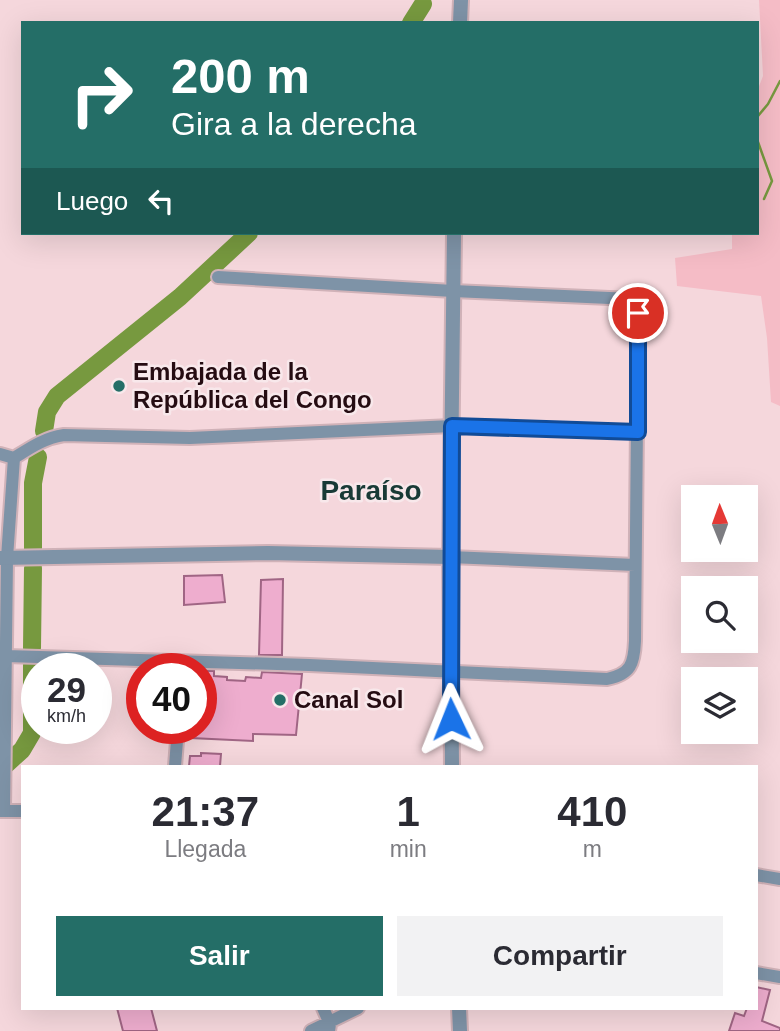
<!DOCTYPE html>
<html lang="es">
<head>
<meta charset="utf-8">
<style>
  body { margin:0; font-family:Arial,sans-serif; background:#f2f2f3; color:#2b2b33; height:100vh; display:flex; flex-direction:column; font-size:26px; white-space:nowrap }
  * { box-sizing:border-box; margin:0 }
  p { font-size:23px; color:#7c7c81 }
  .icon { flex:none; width:38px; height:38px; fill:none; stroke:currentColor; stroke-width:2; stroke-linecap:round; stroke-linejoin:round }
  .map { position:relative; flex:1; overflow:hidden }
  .side { position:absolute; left:21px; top:765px; width:737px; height:245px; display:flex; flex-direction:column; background:#fff; border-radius:0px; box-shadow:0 7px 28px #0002 }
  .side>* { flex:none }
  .top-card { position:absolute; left:21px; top:21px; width:738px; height:214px; border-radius:0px; box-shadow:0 7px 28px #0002; background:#246e67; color:#fff; overflow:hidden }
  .needle { width:46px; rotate:359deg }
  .buttons { position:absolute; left:681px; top:485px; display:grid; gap:14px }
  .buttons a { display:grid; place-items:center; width:77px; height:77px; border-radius:0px; background:#fff; box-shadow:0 7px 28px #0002; font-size:35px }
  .speed { position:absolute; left:21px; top:653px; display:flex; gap:14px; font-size:35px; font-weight:700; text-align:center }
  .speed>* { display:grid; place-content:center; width:91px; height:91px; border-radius:50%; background:#fff; box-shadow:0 7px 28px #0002; line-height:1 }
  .speed small { font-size:18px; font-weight:400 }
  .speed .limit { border:10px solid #d22; background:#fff; color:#111 }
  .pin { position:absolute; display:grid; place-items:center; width:60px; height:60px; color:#fff; margin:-30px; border:4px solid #fff; border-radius:50%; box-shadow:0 2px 7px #0007 }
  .me { position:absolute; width:77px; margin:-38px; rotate:358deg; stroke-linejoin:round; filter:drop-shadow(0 0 5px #0008) }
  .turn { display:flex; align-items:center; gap:24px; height:147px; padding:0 35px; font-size:32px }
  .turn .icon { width:91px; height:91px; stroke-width:2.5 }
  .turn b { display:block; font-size:49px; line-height:60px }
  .then { display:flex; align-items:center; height:66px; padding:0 35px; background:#0003; gap:14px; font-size:26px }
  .eta { display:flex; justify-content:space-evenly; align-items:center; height:119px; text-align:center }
  .eta b { font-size:42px; font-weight:600; line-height:49px }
  .button { display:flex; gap:14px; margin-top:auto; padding:14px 35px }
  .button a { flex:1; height:80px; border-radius:0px; background:#246e67; color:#fff; font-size:28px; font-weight:600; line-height:80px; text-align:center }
  .button a+a { background:#f2f2f3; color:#2b2b33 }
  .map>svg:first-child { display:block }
  .green { fill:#f5bcc6 }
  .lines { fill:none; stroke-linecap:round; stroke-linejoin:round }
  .stream { stroke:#77993f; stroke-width:2.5 }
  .river { stroke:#77993f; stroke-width:18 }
  .building { fill:#eeadce; stroke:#a06584; stroke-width:2 }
  .minor-casing { stroke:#d0b2b8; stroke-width:16 }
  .tertiary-casing { stroke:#d0b2b8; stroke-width:18 }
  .minor { stroke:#7e93a7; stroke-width:12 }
  .tertiary { stroke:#7e93a7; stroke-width:14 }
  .route-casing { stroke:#114b97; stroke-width:18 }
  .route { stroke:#1a73e8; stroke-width:12 }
  .poi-dot { fill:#246e67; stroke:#f8e8eb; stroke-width:2.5 }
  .labels { text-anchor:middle; stroke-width:5; stroke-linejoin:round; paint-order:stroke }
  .poi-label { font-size:24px; font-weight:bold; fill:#250c12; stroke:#f8e8eb; text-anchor:start }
  .quarter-label { font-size:28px; font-weight:bold; fill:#183a36; stroke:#f8e8eb }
</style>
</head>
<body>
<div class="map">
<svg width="780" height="1031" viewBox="0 0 780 1031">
  <rect width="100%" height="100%" fill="#f5d7dc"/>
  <path class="green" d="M759 0H780V406L771 402 767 338 761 296 677 286 675 258 732 249V233H758V89L763 76Z"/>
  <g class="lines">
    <path class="stream" d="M758 116 768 104 780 81
      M758 142 772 181 764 199"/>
    <path class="river" d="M411 23 423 4
      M44 431 47 412 57 396 180 297 249 233
      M33 550V483L38 457
      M32 648 33 568
      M0 770 22 750 32 733V665"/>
  </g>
  <path class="building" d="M222 575 225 602 184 605V576Z
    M283 579 282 655H259L261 580Z
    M201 671H214V676L227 677V680L245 681 246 677 261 678 262 672 302 674 296 735 253 734V741L191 738 192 728H201Z
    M201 753 221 754 220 766H189L190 756H201Z
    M756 987 770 990 762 1021 780 1028V1031H729L735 1013 744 1016 747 1008H756Z
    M117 1008H151L157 1031H123Z"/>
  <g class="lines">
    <g class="minor-casing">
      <path id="minor" d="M0 454 14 458C30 448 44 438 64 435L190 438 452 426 638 432
        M450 557 635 565
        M6 656 309 665 607 679C631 674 634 664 635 641L638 313 632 299 453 291 218 277
        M175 766 178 728
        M0 811H23
        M4 811 7 558 14 458
        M756 875 780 879
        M756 973 780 977
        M323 1008 330 1024 329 1031
        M311 1031 358 1008"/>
    </g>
    <g class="tertiary-casing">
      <path id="tertiary" d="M460 23 461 0
        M0 558 268 553 450 557
        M452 766 450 557 454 233
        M459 1008 460 1031"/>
    </g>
    <use href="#minor" class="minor"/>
    <use href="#tertiary" class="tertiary"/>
  </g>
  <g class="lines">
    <g class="route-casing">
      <path id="route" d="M451 719 452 426 638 432V313"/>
    </g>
    <use href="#route" class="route"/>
  </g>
  <g class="poi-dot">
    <circle cx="119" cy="386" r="7"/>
    <circle cx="280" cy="700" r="7"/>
  </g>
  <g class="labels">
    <g class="poi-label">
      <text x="133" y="380">Embajada de la<tspan x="133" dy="28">República del Congo</tspan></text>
      <text x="294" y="708">Canal Sol</text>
    </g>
    <g class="quarter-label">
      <text x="371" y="500">Paraíso</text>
    </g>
  </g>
</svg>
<div class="buttons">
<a><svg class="needle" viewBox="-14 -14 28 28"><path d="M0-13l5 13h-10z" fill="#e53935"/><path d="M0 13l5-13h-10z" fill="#7c7c81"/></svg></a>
<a><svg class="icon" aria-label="search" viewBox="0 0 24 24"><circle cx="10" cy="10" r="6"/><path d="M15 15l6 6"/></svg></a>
<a><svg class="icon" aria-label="layers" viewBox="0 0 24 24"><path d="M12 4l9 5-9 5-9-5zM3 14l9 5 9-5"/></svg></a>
</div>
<div class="speed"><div>29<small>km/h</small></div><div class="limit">40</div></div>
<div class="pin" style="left:638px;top:313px;background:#d93025"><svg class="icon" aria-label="arrive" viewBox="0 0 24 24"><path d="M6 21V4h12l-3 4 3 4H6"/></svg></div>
<svg class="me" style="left:451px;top:719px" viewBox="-20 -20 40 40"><path d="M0-17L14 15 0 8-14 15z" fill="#1a73e8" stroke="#fff" stroke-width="4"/></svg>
<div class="top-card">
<div class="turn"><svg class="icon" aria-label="right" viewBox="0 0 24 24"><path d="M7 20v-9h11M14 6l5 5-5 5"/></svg><div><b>200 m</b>Gira a la derecha</div></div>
<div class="then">Luego<svg class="icon" aria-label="left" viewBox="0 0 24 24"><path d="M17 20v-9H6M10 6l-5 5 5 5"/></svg></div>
</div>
<section class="side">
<div class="eta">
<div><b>21:37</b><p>Llegada</p></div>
<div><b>1</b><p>min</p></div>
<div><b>410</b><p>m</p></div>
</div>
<div class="button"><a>Salir</a><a>Compartir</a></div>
</section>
</div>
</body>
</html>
